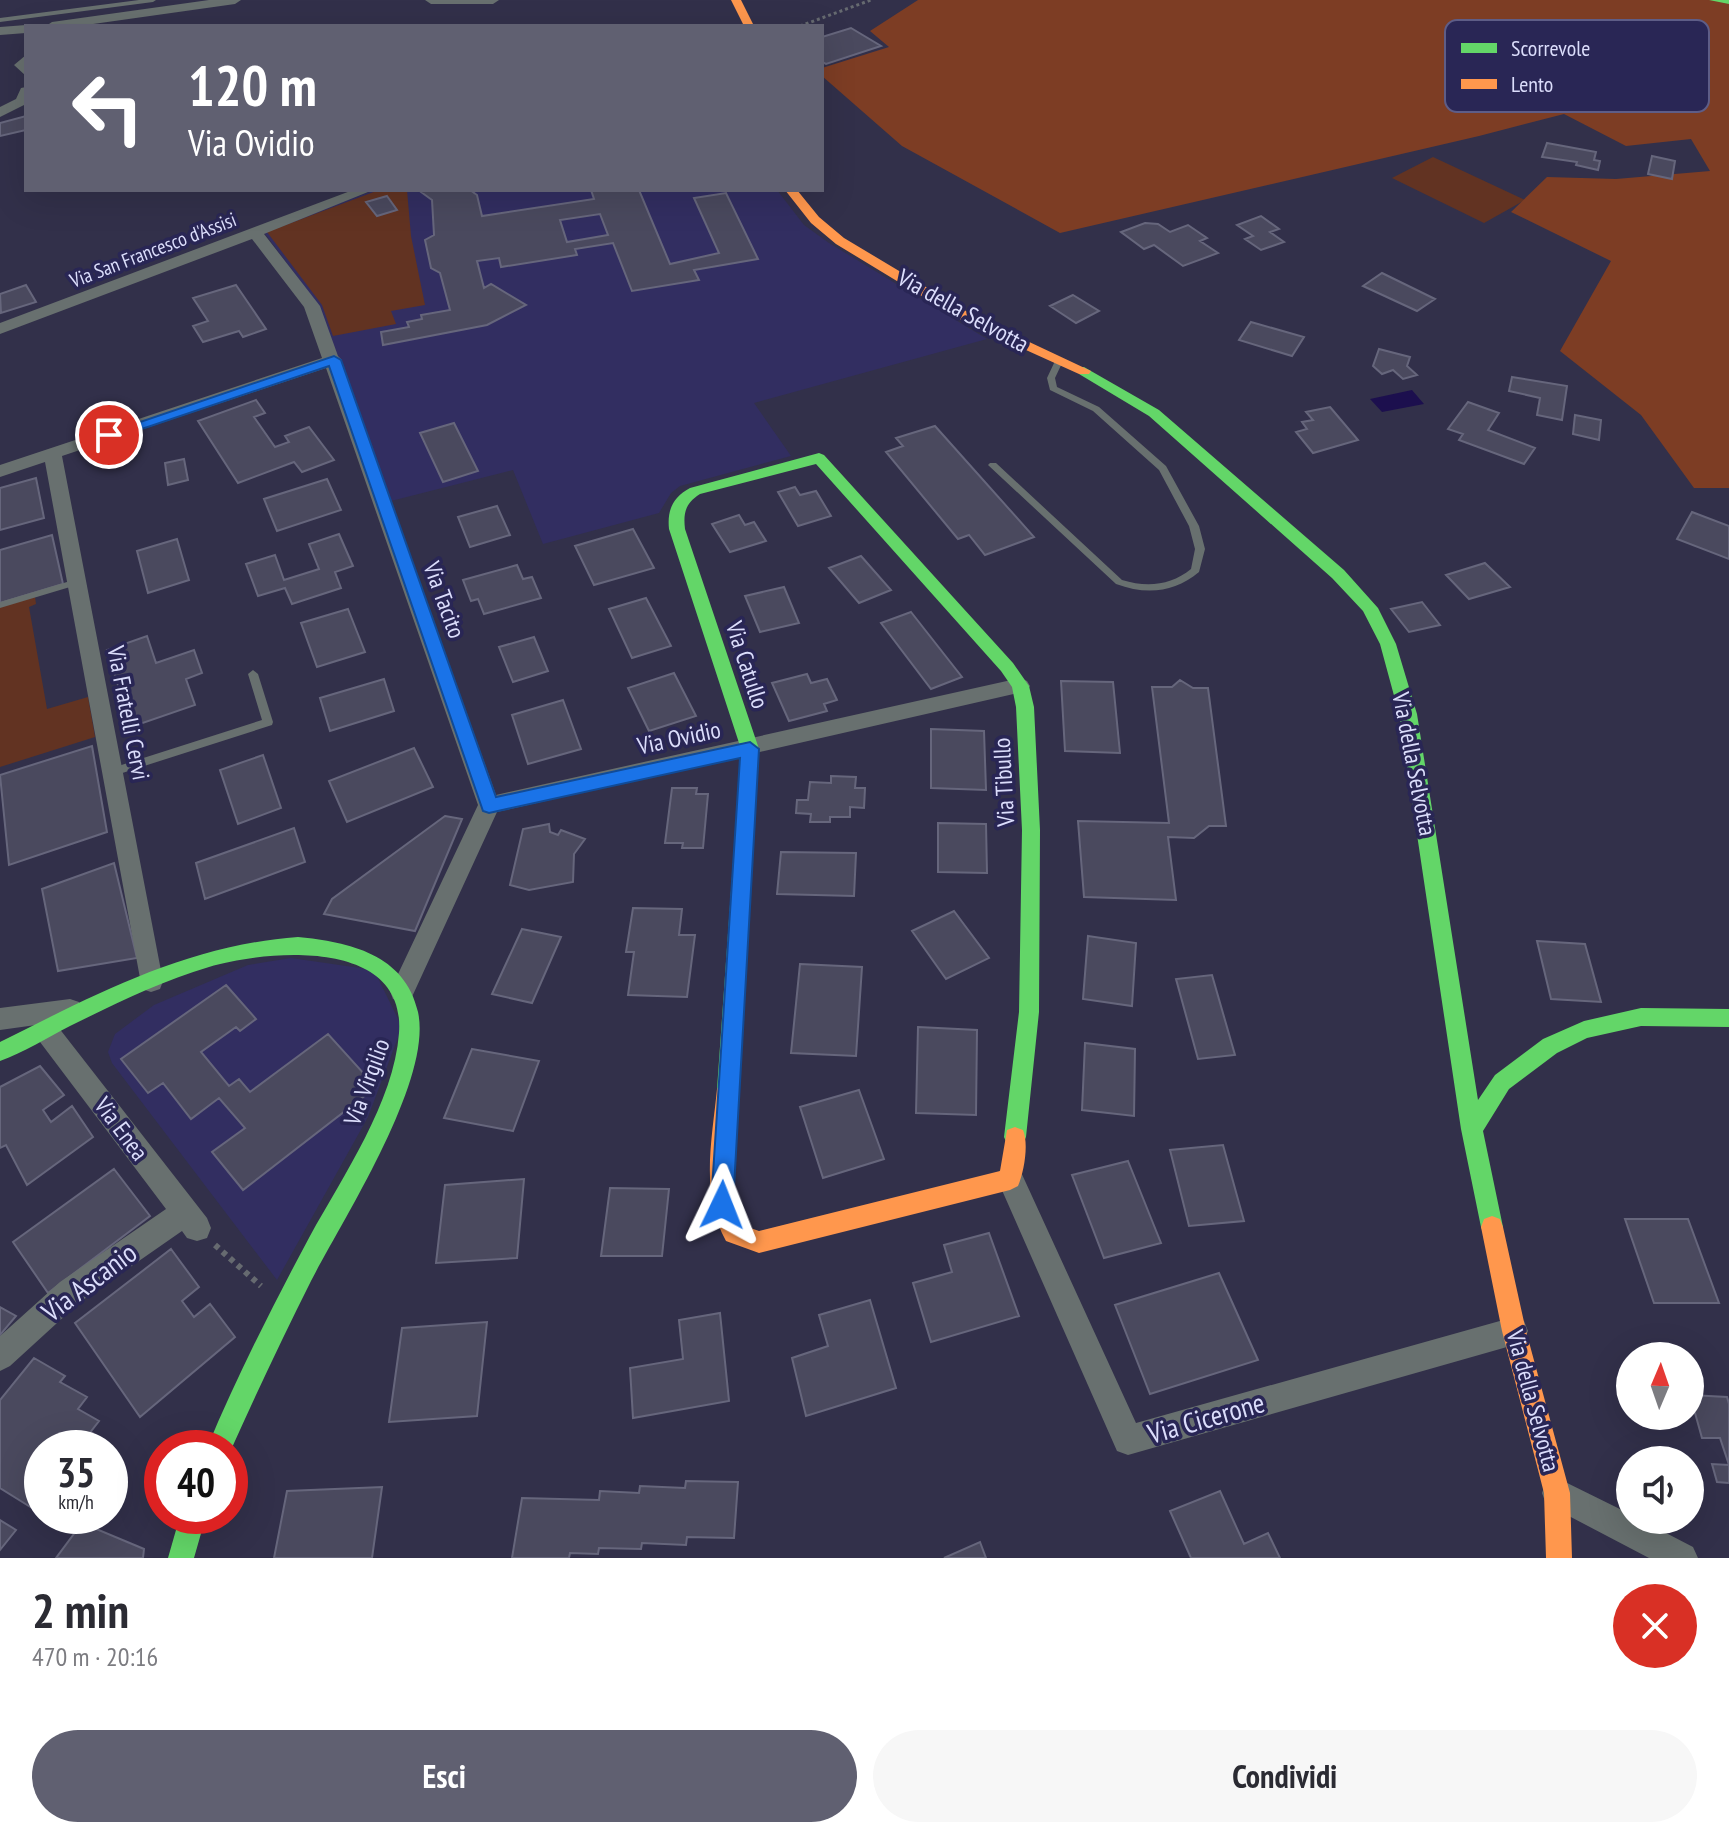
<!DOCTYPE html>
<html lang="it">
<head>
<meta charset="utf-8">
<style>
  body { margin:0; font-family:"PT Sans Narrow",sans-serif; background:#f7f7f7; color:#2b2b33; height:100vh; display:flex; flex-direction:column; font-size:30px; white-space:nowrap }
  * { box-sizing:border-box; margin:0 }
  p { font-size:26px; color:#7c7c81 }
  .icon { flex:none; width:44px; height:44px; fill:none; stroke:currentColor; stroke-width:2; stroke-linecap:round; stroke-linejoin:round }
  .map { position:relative; height:1558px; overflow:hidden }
  .panel { display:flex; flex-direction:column; background:#fff; flex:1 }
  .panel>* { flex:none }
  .hud { position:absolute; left:24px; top:24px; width:800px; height:168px; border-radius:0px; box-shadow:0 8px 32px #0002; background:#606071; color:#fff; overflow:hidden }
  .needle { width:52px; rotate:2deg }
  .fabs { position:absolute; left:1616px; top:1342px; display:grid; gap:16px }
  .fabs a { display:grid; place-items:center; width:88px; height:88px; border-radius:50%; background:#fff; box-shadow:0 8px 32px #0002; font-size:40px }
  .speed { position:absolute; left:24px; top:1430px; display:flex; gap:16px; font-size:40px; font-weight:700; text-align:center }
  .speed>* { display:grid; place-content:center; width:104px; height:104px; border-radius:50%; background:#fff; box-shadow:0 8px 32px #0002; line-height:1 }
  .speed small { font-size:20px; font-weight:400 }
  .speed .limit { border:12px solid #d22; background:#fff; color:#111 }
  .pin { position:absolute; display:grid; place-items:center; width:68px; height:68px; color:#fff; margin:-34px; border:4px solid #fff; border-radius:50%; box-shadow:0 2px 8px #0007 }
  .me { position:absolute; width:88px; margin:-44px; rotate:2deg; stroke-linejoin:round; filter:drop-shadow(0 0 6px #0008) }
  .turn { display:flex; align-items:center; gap:28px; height:168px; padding:0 32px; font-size:36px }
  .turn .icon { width:104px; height:104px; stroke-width:2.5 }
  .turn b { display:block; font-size:56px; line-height:68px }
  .round { display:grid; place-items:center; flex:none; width:84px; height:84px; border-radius:42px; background:#f7f7f7 }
  .headline { display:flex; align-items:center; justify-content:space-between; height:136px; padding:0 32px }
  h1 { font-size:48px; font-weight:700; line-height:60px }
  .action { display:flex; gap:16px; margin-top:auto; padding:16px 32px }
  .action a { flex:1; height:92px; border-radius:48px; background:#606071; color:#fff; font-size:32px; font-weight:700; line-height:92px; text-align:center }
  .action a+a { background:#f7f7f7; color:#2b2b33 }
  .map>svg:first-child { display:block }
  .built { fill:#322e61 }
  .green { fill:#623322 }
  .forest { fill:#7d3d24 }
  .water { fill:#1c0f4e }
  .building { fill:#4a495e; stroke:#66667c; stroke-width:2; fill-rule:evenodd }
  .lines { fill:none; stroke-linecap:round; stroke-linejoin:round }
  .path-far1 { stroke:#666a70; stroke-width:3; stroke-dasharray:3 3; stroke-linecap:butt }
  .path { stroke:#666a70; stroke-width:6; stroke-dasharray:5 5; stroke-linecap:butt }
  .lane { fill:#68706f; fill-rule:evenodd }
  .street { fill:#68706f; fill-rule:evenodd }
  .fast { fill:#63d668; fill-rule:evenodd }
  .slow { fill:#ff974d; fill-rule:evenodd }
  .route { fill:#1a73e8; stroke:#114b97; stroke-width:2 }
  .labels { text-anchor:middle; stroke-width:7; stroke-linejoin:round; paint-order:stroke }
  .far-street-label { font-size:20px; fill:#dbddfb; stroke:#292655 }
  .street-label { font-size:24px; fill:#dbddfb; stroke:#292655 }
  .near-street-label { font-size:28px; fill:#dbddfb; stroke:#292655 }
  .key { fill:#292655; stroke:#5e5d87; stroke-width:2 }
  .key-label { font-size:22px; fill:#dbddfb }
</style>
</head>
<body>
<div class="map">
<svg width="1729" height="1558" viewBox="0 0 1729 1558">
  <rect width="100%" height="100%" fill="#32304a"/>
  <path class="built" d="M375 190H777L804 225 829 243 987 339 754 403 791 456 680 486 671 493 659 513 543 544 513 470 391 501 319 306 263 231Z
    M291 958 374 970 402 1027 368 1117 277 1280 112 1063 108 1052 115 1034 154 1005 248 965Z"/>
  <path class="green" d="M1433 157 1525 200 1484 223 1392 178Z
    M379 190H407L411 236 425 305 391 311 396 324 333 336 322 305 267 232Z
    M35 597 36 604 29 607 47 709 88 697 95 737 0 767V607Z"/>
  <path class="forest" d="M918 0H1729V488H1694L1641 415 1560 351 1611 261 1511 212 1547 177 1616 179 1710 171 1691 139 1626 146 1564 114 1479 136 1060 233 902 146 822 76V68L889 47 870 31Z"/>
  <path class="water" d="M1412 390 1424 404 1382 412 1370 399Z"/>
  <path class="building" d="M851 28 881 46 826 64 822 62V37Z
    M26 116V130L0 136V123Z
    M1547 143 1596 152 1594 160 1600 161 1598 170 1576 165 1577 162 1542 157Z
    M1652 156 1675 161 1672 179 1648 174Z
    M425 190H470L477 195 482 216 594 199 591 190H639L670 264 719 253 694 198 726 193 758 259 694 270 699 280 632 291 613 243 575 249 577 255 501 267 499 258 477 261 484 288 491 284 526 305 487 325 383 345 381 332 409 327 407 322 422 319 421 315 450 310 440 273 431 268 425 240 434 235 432 200 421 192ZM600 214 608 235 567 242 560 220Z
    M387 196 397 210 377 216 366 202Z
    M1261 216 1279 229 1270 232 1284 242 1261 250 1245 239 1253 236 1237 225Z
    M1145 223 1158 224 1170 232 1188 225 1207 238 1200 241 1218 253 1183 266 1154 245 1144 249 1121 232Z
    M1382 273 1435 299 1417 311 1363 286Z
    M26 285 36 302 1 313 0 294Z
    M236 285 266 329 243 337 239 331 203 342 193 326 208 321 193 298Z
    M1073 295 1099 311 1076 323 1050 306Z
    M1251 322 1304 337 1292 356 1239 340Z
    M1379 349 1410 357 1407 366 1417 375 1403 379 1393 370 1382 374 1373 366Z
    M1512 377 1567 386 1562 420 1537 415 1540 398 1509 391Z
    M256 400 265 413 254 417 275 447 289 442 285 436 309 427 334 460 302 472 294 462 238 483 198 421Z
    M1468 402 1499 413 1488 430 1535 448 1524 464 1459 440 1463 434 1448 429Z
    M1330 407 1358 440 1313 453 1296 432 1307 429 1302 422 1313 420 1306 412Z
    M1575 415 1601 420 1599 440 1573 434Z
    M454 423 478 471 443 482 420 433Z
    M935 426 1034 537 985 555 969 535 958 539 886 452 903 446 896 438Z
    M184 459 188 480 168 485 165 463Z
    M36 478 44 518 0 530V488Z
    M327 479 341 510 277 531 264 499Z
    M795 487 800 495 816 491 831 516 798 526 778 492Z
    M497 506 510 535 470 547 458 517Z
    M1692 512 1729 526V559L1677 539Z
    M739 515 745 525 754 522 766 541 730 552 712 524Z
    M633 529 654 568 594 585 575 546Z
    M339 534 353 566 335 572 341 588 292 604 285 588 258 596 246 564 275 555 284 580 319 569 309 544Z
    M52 535 63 584 0 603V550Z
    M177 539 189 580 148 593 137 551Z
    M861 556 891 590 859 603 829 568Z
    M1485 563 1510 587 1469 599 1446 575Z
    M517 565 523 579 532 577 541 598 484 614 478 599 471 601 463 580Z
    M784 587 799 623 760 632 745 596Z
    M646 598 671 646 632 658 609 609Z
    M1422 602 1440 625 1409 632 1391 609Z
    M348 609 365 652 317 667 301 623Z
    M911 612 962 677 931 689 881 623Z
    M147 636 156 663 194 650 202 673 186 679 195 705 131 727 107 650Z
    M534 637 548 671 513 682 499 647Z
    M674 673 696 716 649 731 628 688Z
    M807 674 811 683 827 679 837 700 824 704 827 711 789 721 772 683Z
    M384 679 394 711 330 731 320 698Z
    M1180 680 1193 688H1208L1226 826H1209L1194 838 1168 837 1176 900 1084 897 1078 821 1169 823 1152 687H1172Z
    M1061 681 1113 682 1120 753 1065 751Z
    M563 700 581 749 528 764 512 715Z
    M931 729 984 731 986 790 931 788Z
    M92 746 107 832 9 865 0 775Z
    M414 748 433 787 347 822 329 781Z
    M263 755 281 808 238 824 220 770Z
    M831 776 856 777 855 788H865L864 808 850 807V817H830V822H810L811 814 796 813 797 800H808L810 782 831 783Z
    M672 788H697L696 794H708L703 848H682L683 843H665Z
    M445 816 462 819 415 931 324 914 332 899Z
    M938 823 986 824 987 873 938 872Z
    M549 824 550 832 558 835 561 830 585 839 574 854 573 882 529 890 510 885 523 829Z
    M294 828 305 862 205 899 196 863Z
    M781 852 856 853 854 896 777 894Z
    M114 863 137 958 58 971 42 889Z
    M633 908 682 909 679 935H695L687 997 628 995 634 952H626Z
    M954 911 989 958 946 979 912 931Z
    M522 929 561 937 532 1003 492 994Z
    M1088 936 1136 943 1132 1006 1083 999Z
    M1537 941 1585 944 1601 1002 1551 999Z
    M800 964 862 967 856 1056 791 1053Z
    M1212 975 1235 1055 1198 1059 1176 979Z
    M226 985 256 1019 240 1031 236 1027 201 1052 229 1086 239 1079 250 1092 328 1034 376 1087 243 1190 212 1152 245 1128 219 1098 191 1119 163 1083 148 1093 121 1059Z
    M918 1027 977 1030 976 1115 916 1113Z
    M1085 1043 1135 1049 1134 1116 1082 1110Z
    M472 1049 539 1061 513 1131 444 1118Z
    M40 1066 64 1095 43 1110 51 1122 72 1106 93 1137 27 1185 6 1145 0 1148V1087Z
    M859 1090 884 1159 823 1178 800 1107Z
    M1223 1145 1244 1221 1189 1226 1170 1150Z
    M1128 1161 1161 1243 1104 1258 1072 1175Z
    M114 1169 150 1216 48 1293 13 1242Z
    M524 1179 517 1258 436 1263 445 1185Z
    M610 1188 669 1189 662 1256H601Z
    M1625 1219H1688L1719 1303H1654Z
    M989 1233 1019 1316 931 1342 913 1283 952 1272 944 1245Z
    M171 1249 199 1287 182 1301 194 1317 210 1304 235 1337 140 1417 75 1323Z
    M1219 1273 1258 1360 1150 1394 1115 1305Z
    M870 1300 896 1388 806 1416 792 1358 828 1346 819 1315Z
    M0 1307 16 1316 0 1335Z
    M720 1313 729 1401 633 1418 630 1368 683 1359 679 1320Z
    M487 1322 477 1416 389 1422 402 1328Z
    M34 1358 65 1376 60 1382 87 1397 78 1409 99 1421 78 1448H42V1495L32 1508 0 1488V1400Z
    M1690 1395 1727 1397 1729 1404V1483L1717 1482 1712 1464 1729 1465 1720 1438H1702Z
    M686 1481 738 1482 734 1538 687 1537 686 1545 642 1543 641 1549 599 1548 598 1554 570 1553 569 1558H512L522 1498 599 1500 600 1491 639 1493 640 1486 685 1488Z
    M382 1487 372 1558H274L287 1491Z
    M1220 1491 1244 1544 1268 1533 1280 1558H1191L1170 1511Z
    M0 1520 16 1530 0 1550Z
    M82 1523 144 1549 143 1558H56Z
    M980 1542 986 1558H944Z"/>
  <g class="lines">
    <path class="path-far1" d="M800 26 871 0"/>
    <path class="path" d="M215 1245 261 1286"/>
    <path class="lane" d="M139 0H156L153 2 0 22V18Z
      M1059 358 1063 361 1055 378 1057 387 1099 407 1166 466 1199 526 1205 549 1199 572C1174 593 1146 595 1116 584L988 465 990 463H996L1122 580C1148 588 1171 585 1191 569L1195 549 1189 526 1159 470 1093 411 1050 390 1047 378 1055 361Z
      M77 579 82 582 80 584 0 608V602Z
      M253 670 258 674 273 722 272 725 113 776 109 775 108 772 109 769 262 720 248 674Z"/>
    <path class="street" d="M209 0H241L235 4 79 26H46L52 22Z
      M425 0H499L493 4H431Z
      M26 25 29 26H26V33L0 35V27Z
      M26 55V76L14 65Z
      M26 87V104L0 117V107L16 99 21 88Z
      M353 190H373L264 234 320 306 338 356 342 360 341 363 496 795 1020 678 1027 681 1030 686 1027 691 497 812 411 999 402 1002 393 999 390 991 478 805 326 368 62 456 163 981 160 989 151 992 142 989 45 462 0 477V465L322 358 304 307 252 239 0 334V323Z
      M70 999 79 1002 82 1010 79 1018 55 1023 207 1218 211 1228 207 1238 197 1241 187 1238 182 1231 80 1302 10 1366 0 1371V1336L60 1282 166 1209 37 1038 33 1030 36 1025 0 1030V1008Z
      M1010 1166 1020 1170 1136 1423 1514 1317 1524 1321 1528 1331 1524 1341 1514 1345 1128 1455 1117 1451 997 1179 1000 1170Z
      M1557 1478 1630 1514V1520H1641L1693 1547 1698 1558H1649L1546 1504 1542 1493 1546 1482Z"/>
    <path class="fast" d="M1709 0H1729V4Z
      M1084 367 1159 410 1344 570 1378 608 1396 644 1417 714 1478 1100 1495 1075 1543 1039 1584 1021 1641 1008 1729 1009V1027L1641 1026 1587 1038 1557 1053 1509 1089 1483 1131 1503 1227 1500 1235 1492 1238 1484 1235 1481 1227 1461 1129 1399 714 1380 644 1363 611 1332 578 1149 416 1079 374V368Z
      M819 453 824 455 1013 663 1029 686 1034 707 1040 830 1039 1012 1026 1137 1023 1144 1015 1147 1007 1144 1004 1137 1019 1012 1022 830 1016 707 1012 687 1001 671 816 464 700 494C686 503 683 512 685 529L759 749 739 1089 735 1096 728 1099 721 1096 717 1089 741 749 669 529C667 510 673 497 690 488Z
      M298 937C349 942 405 954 418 1012 433 1080 343 1219 311 1281 283 1337 256 1394 230 1452V1448H207C237 1376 273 1305 310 1236 343 1176 394 1102 399 1033 406 937 267 950 209 967 161 981 115 1004 70 1026 47 1038 24 1052 0 1061V1042C98 993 188 945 298 937Z
      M180 1516H206L194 1558H168Z"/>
    <path class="slow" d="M731 0H741L754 26H744Z
      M785 190H797L819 217 844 238 976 317 1091 371 1089 374H1079L966 323 836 244 811 223Z
      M728 1079 735 1082 739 1089C735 1130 720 1187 742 1225L759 1231 1000 1171 1007 1130 1015 1127 1023 1130C1029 1144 1024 1172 1018 1186L1010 1190 759 1253 726 1241C700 1194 712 1140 717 1089L721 1082Z
      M1492 1216 1500 1219 1503 1227 1526 1331 1570 1493 1572 1558H1546L1544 1493 1502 1331 1481 1227 1484 1219Z"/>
  </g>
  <path class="route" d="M334 356 341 360 496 797 750 742 759 749 733 1205 730 1213 722 1216 714 1213 711 1205 740 758 489 813 483 811 329 366 115 438H104L102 435Z"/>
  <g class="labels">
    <g class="far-street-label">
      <text transform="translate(153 250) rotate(-21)" y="7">Via San Francesco d'Assisi</text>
    </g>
    <g class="street-label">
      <text transform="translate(963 311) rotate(29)" y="8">Via della Selvotta</text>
      <text transform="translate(444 600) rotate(70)" y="8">Via Tacito</text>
      <text transform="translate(747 665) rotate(72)" y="8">Via Catullo</text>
      <text transform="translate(128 713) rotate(79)" y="8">Via Fratelli Cervi</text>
      <text transform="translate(679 738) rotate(-12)" y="8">Via Ovidio</text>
      <text transform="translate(1414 764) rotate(79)" y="8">Via della Selvotta</text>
      <text transform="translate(1004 782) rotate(-93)" y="8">Via Tibullo</text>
      <text transform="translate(367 1082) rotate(-70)" y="8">Via Virgilio</text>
      <text transform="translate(121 1129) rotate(53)" y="8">Via Enea</text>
      <text transform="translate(1533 1401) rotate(75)" y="8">Via della Selvotta</text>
    </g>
    <g class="near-street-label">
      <text transform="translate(89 1282) rotate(-37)" y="10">Via Ascanio</text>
      <text transform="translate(1206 1418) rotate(-16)" y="10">Via Cicerone</text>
    </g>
  </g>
  <rect x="1445" y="20" width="264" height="92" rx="12" class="key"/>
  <rect x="1461" y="43" width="36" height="10" fill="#63d668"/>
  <rect x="1461" y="79" width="36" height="10" fill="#ff974d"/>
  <g class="key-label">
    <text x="1511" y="56">Scorrevole</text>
    <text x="1511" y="92">Lento</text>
  </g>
</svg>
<div class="fabs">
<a><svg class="needle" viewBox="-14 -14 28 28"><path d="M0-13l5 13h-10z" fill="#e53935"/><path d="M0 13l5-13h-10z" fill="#7c7c81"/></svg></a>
<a><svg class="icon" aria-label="sound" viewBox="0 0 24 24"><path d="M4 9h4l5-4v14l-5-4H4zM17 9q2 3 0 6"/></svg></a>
</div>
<div class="speed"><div>35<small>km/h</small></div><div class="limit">40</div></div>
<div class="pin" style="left:109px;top:435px;background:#d93025"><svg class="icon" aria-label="arrive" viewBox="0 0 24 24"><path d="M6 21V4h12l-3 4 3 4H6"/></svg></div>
<svg class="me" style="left:722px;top:1205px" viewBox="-20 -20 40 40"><path d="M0-17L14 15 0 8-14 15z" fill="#1a73e8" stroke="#fff" stroke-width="4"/></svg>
<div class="hud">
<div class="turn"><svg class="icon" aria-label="left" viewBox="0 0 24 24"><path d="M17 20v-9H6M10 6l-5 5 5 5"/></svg><div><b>120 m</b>Via Ovidio</div></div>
</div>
</div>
<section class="panel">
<div class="headline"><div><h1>2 min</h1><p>470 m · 20:16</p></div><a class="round" style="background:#d93025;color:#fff"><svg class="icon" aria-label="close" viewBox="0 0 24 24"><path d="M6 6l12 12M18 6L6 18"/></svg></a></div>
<div class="action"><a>Esci</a><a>Condividi</a></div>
</section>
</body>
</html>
